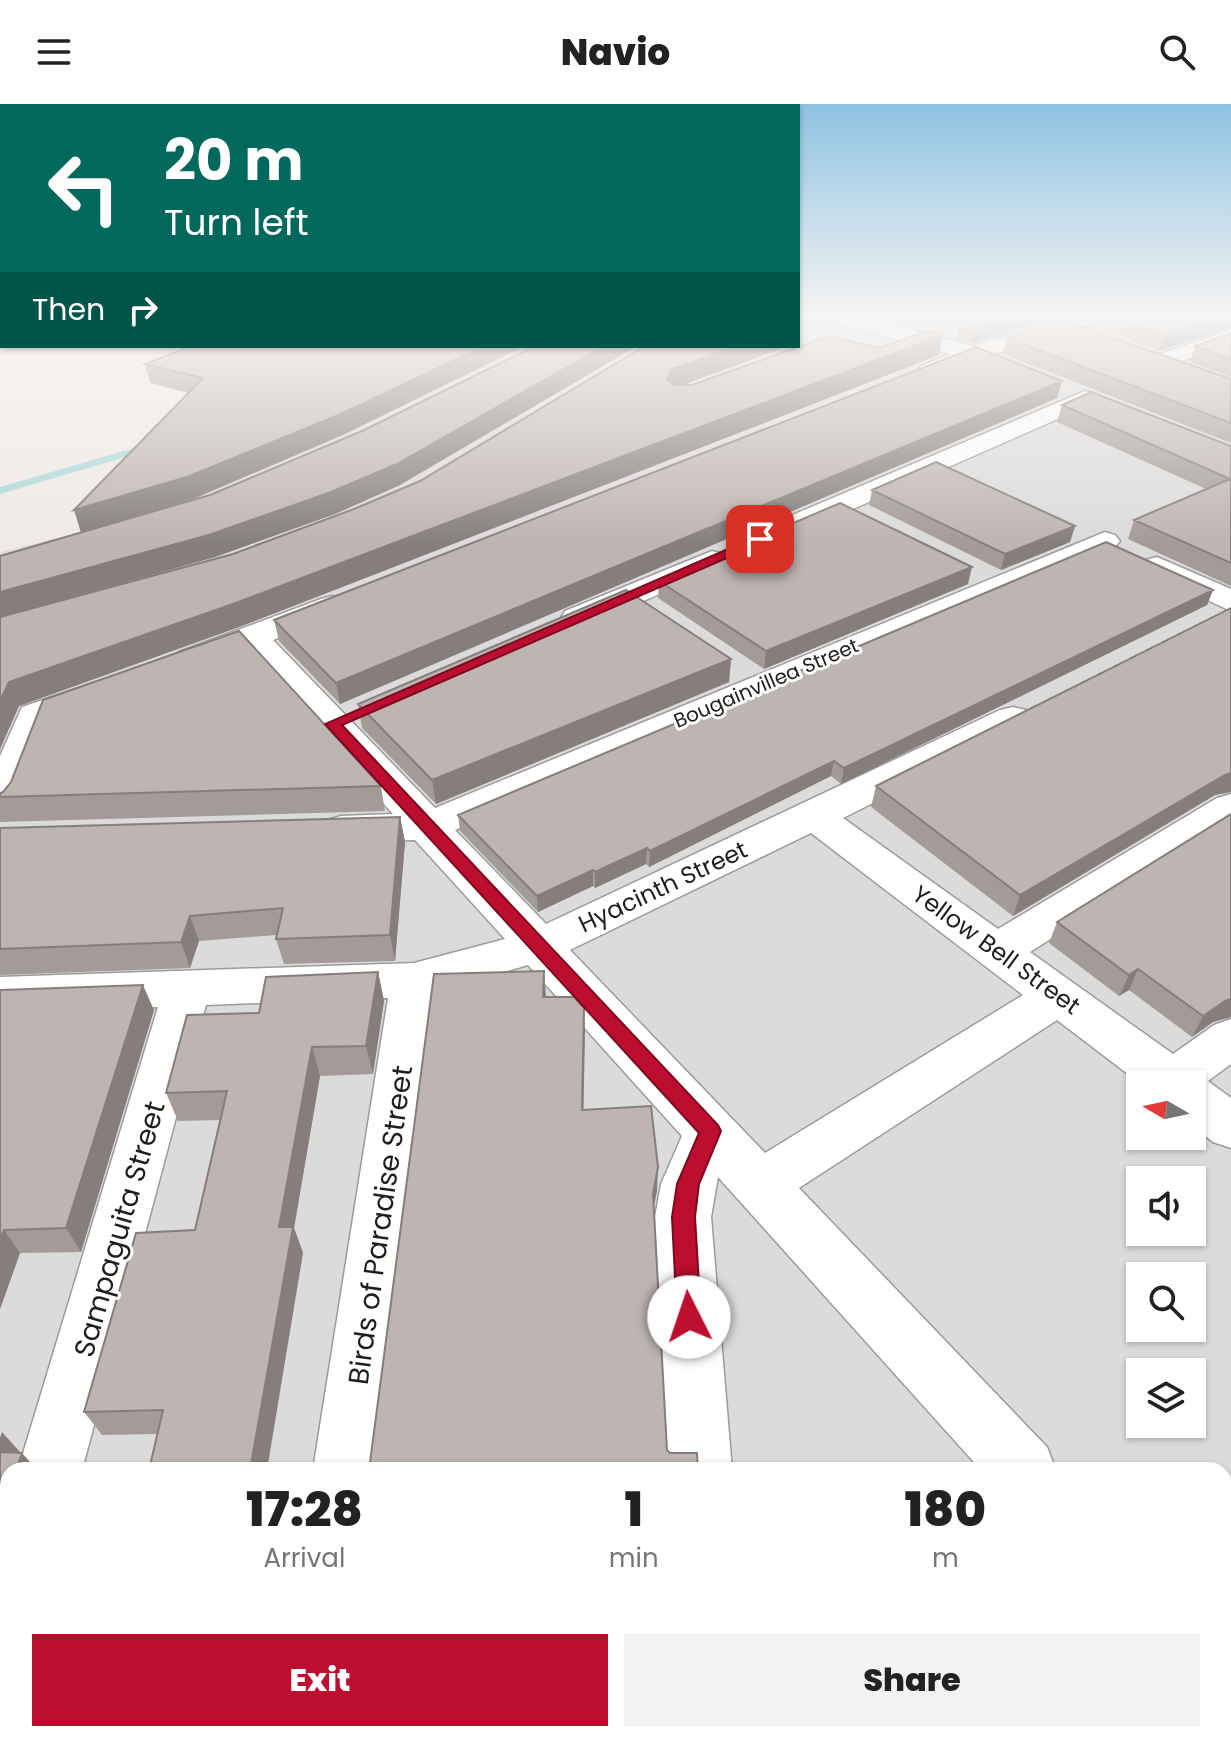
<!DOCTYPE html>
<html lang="en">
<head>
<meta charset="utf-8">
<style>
  body { margin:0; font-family:Poppins,sans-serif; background:#f2f2f2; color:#222; height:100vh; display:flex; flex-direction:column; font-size:30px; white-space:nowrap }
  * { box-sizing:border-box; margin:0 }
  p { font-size:26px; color:#767676 }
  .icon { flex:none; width:44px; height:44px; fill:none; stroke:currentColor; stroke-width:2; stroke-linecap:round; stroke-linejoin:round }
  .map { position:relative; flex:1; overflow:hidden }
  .details { position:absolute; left:0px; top:1358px; width:1232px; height:280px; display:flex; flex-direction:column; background:#fff; border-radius:24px 24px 0 0; box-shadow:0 2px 6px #0004 }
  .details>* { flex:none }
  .hud { position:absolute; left:0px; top:0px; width:800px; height:244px; box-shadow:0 2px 6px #0004; background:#00695c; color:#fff; overflow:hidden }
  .needle { width:52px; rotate:279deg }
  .buttons { position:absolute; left:1126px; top:966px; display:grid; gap:16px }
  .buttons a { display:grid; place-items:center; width:80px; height:80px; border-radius:0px; background:#fff; box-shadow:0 2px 6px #0004; font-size:40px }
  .pin { position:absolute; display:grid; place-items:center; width:68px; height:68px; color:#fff; margin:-34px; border-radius:16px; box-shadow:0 4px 12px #0006 }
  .me { position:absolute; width:88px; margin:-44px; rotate:356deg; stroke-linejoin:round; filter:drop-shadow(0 0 6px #0008) }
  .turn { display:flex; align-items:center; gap:28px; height:168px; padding:0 32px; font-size:36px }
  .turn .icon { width:104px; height:104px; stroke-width:2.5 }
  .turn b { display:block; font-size:56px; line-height:68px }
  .then { display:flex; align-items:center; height:76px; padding:0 32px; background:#0003; gap:16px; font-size:30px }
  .eta { display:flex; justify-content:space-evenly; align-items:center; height:136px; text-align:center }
  .eta b { font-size:48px; font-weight:800; line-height:56px }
  .cta { display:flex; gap:16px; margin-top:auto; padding:16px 32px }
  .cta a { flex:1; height:92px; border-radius:0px; background:#bd0e2f; color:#fff; font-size:32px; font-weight:800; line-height:92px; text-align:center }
  .cta a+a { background:#f2f2f2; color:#222 }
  header { display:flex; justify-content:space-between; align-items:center; height:104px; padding:0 32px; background:#fff; font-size:36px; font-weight:800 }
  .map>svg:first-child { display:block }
  .residential { fill:#dcdbdb; fill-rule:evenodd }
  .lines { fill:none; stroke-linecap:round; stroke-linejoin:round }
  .stream { fill:#a8d7d9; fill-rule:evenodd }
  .minor-casing { stroke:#9b9b9b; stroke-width:3 }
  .minor { fill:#fff; fill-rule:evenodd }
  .wall { fill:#a39b98 }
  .shaded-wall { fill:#857e7c }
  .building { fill:#beb4b1; stroke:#857e7c; stroke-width:2 }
  .route { fill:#bd0e2f; stroke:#7b091f; stroke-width:2 }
  .labels { text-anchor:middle; stroke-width:6; stroke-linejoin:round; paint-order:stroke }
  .far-street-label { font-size:20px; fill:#1e1e1e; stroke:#fff }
  .street-label { font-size:24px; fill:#1e1e1e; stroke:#fff }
  .near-street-label { font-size:28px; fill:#1e1e1e; stroke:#fff }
</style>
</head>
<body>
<header><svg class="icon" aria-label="menu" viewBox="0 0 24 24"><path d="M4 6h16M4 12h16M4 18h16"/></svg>Navio<svg class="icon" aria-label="search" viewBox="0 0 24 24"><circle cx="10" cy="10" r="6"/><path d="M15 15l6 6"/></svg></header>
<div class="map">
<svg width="1231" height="1638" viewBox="0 0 1231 1638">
  <rect width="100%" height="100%" fill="#eee9e5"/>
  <path class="residential" d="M798 211H1231V1638H0V448L79 429 439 242H798ZM1140 980H1192V1032H1140ZM1140 1076H1192V1128H1140ZM1140 1172H1192V1224H1140ZM1140 1268H1192V1320H1140ZM8 1366H1224V1630H8Z"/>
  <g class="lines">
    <path class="stream" d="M155 338 160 341 159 343 0 390V383Z"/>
    <g class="minor-casing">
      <path id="minor" d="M819 211H855L972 242 1081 211H1115L1112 215 980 254 929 274 921 272 917 267 921 262 950 250 822 215Z
        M1231 226V240L1159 265 1151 263 1148 258 1151 253Z
        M1085 287 1094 289 1097 294 1094 299 796 430 786 433 776 430 771 424 776 418Z
        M1105 428 1115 431 1120 437 1115 443 455 726 546 820 1000 606 1013 603 1026 606 1031 614 1026 622 843 714 998 825 1217 694 1231 690V721L1030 848 1173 950 1214 921 1231 915V960L1208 977 1231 994V1044L1213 1038 1192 1021V980H1141L1057 916 799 1084 1047 1343 1056 1366H981L718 1073 711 1113 732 1366H668L655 1113 661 1080 682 1032 528 861 436 887 377 1366H313L388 894 206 901 82 1366H18L158 903 0 909V873L414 859 505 835 415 736 341 738 327 734 321 725 327 716 341 712 393 710 246 546 191 565 179 562 174 555 179 548 321 495 332 492 343 495 348 502 343 509 273 536 435 704ZM811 729 1023 891 765 1049 570 846Z
        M712 447 723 450 727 456 723 462 589 521 577 524 565 521 561 514 565 507Z
        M1157 453 1231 485V507L1146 468 1142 462 1146 456Z
        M96 578 109 581 114 589 109 597 51 618 20 701 14 710 0 714V652L22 603Z
        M8 1481V1576L0 1580V1484Z
        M1224 1544 1231 1547V1624L1224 1622Z
        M271 1630H345L344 1638H270Z
        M683 1630H757V1638H683Z"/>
    </g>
    <use href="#minor" class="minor"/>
  </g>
  <path class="wall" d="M990 211 972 239 956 235 960 219Z
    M1097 211H1231V224L1159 247 1093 224Z
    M1231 229V273L1190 258 1195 242Z
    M1007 234 1231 275V339L1003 250Z
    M192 242 345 330 193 395 400 381 335 410 215 453 95 487 233 450 354 405 420 377 645 242H788L683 281H692L879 244 939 251 239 523 19 602 0 645V452L81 429 188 289 150 279 145 260Z
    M1057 294 340 600 279 537 274 516Z
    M1062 301 1231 342V482L1128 435 1134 416 1206 385 1057 318Z
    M872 386 1075 422 1070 438 1001 466 869 401Z
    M659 477 968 480 764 565 658 494Z
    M1213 486 1207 501 841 680 831 672 649 763 646 760 595 784 593 782 538 808 460 727 458 711Z
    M1231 504V688L1215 691 1013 812 871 703 876 682Z
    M731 555 729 578 436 700 362 624 358 600Z
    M381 682 385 707 0 718V689Z
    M1231 710V913L1213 918 1192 933 1129 886 1119 892 1049 839 1057 818Z
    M400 713 405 738 395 857 284 860 276 835 277 831 199 837 190 864 0 871V724Z
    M378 868 384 897 373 970 320 972 294 1124 303 1149 157 1330 102 1331 84 1308 195 1126 220 1016 178 1017 166 989 259 909Z
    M0 886 154 906 81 1148 20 1149 0 1205Z"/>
  <path class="shaded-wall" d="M1018 211H1069L972 239 975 223Z
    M1228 211H1231V224L1159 247 1164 231Z
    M943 231 939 251 239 523 19 602 0 645V597L9 578Z
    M484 242H525L345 330 193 395 81 429 74 406Z
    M604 242H637L400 381 335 410 215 453 0 514V488Z
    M737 242H788L671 285 667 275 672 265Z
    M1062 277 1057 294 340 600 336 579Z
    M1075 422 1070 438 1001 466 1005 450Z
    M972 463 968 480 764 565 766 547Z
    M1213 486 1207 501 841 680 844 664Z
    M731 555 729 578 436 700 432 676Z
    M834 657 831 672 649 763 650 747Z
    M1231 669V688L1215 691 1013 812 1020 791 1225 671Z
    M400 713 405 738 395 857 390 831Z
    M647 744 646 760 595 784V768Z
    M593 766V782L538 808 537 792Z
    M190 812 199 837 190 864 181 838Z
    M1138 865 1129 886 1119 892 1129 871Z
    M544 867 546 892 545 918 543 893Z
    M378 868 384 897 373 970 366 942Z
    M143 881 154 906 81 1148 66 1124Z
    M1231 895V913L1213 918 1192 933 1203 912 1225 897Z
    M584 904 585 928 583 1030 582 1006Z
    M312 943 320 972 294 1124 303 1149 267 1366H250L279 1123Z
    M658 1063 657 1087 652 1113 653 1090Z
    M4 1126 20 1149 0 1205V1136Z
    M2 1328 20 1348 17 1364 22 1349 37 1366H14L0 1352V1334Z
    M8 1388V1465L3 1480 0 1481V1411Z"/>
  <path class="building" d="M990 211H1018L975 223 960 219Z
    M1106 211H1228L1164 231Z
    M1065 217 1231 275V319L1007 234Z
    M927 227 943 231 233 500 9 578 0 597V513L233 450 354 405 420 377 645 242H737L672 265 667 275 673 281H692L829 232 879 244Z
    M1231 229V255L1195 242Z
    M192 242H369L379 244 388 242H484L341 310 187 373 74 406 203 274 145 260Z
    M535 242H604L397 360 331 388 209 431 0 488V452L210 391 362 327Z
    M976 243 1062 277 336 579 274 516Z
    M1091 288 1231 342V459L1134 416 1230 375 1062 301Z
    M936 358 1075 422 1005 450 872 386Z
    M840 399 972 463 766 547 659 477Z
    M1106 438 1213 486 844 664 834 657 650 747 647 744 595 768 593 766 537 792 458 711Z
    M626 486 731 555 432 676 358 600Z
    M1231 504V669L1225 671 1020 791 876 682Z
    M239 527 381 682 0 693V689L3 688 11 678 43 596Z
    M1231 710V895L1225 897 1203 912 1138 865 1129 871 1057 818Z
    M400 713 390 831 276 835 283 804 190 812 181 838 0 845V724Z
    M544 867 543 893H574L584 904 582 1006 651 1002 658 1063 653 1090 667 1346 670 1349H697L698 1366H369L434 870Z
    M378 868 366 942 312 943 279 1123H293L250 1366H149L163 1306 84 1308 136 1129 195 1126 227 987 166 989 187 911 259 909 266 873Z
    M143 881 66 1124 4 1126 0 1136V886Z
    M0 1348 22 1349 16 1366H8V1388L0 1411Z"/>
  <linearGradient id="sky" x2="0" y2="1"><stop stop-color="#8ec2e2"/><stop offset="0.48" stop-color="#f7f5f3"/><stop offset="1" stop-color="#f7f5f3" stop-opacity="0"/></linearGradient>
  <rect width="1231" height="441" fill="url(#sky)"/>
  <path class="route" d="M760 431 764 432V438L342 621 718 1021 721 1027 699 1080 695 1113 701 1213 697 1221 689 1224 680 1221 677 1213 672 1113 677 1080 699 1029 325 620Z"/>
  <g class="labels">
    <g class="far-street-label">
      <text transform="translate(766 579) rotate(-23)" y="7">Bougainvillea Street</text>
    </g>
    <g class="street-label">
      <text transform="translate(663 783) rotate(-25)" y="8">Hyacinth Street</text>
      <text transform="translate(996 846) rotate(36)" y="8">Yellow Bell Street</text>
    </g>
    <g class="near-street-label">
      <text transform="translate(380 1121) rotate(-82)" y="10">Birds of Paradise Street</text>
      <text transform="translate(119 1125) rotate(-74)" y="10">Sampaguita Street</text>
    </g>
  </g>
</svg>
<div class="buttons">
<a><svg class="needle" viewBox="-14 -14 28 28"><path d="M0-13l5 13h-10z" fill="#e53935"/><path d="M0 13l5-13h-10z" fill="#767676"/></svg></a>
<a><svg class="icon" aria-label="sound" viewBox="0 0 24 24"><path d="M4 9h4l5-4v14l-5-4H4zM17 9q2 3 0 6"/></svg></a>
<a><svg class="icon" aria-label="search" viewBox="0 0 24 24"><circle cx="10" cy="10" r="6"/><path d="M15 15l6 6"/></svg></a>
<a><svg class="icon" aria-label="layers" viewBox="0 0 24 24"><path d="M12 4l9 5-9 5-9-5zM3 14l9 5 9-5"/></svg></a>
</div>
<div class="pin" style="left:760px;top:435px;background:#d93025"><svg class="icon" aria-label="arrive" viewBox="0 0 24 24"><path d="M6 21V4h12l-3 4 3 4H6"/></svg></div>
<svg class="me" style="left:689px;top:1213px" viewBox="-20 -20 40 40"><circle r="19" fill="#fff"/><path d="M0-13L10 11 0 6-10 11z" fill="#bd0e2f"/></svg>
<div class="hud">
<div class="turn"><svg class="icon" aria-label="left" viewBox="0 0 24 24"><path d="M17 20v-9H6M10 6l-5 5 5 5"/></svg><div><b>20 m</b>Turn left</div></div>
<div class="then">Then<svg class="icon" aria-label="right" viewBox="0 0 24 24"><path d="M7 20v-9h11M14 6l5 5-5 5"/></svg></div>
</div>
<section class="details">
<div class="eta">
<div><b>17:28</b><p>Arrival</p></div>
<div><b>1</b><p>min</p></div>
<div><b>180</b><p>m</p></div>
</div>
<div class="cta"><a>Exit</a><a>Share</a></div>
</section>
</div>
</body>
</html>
